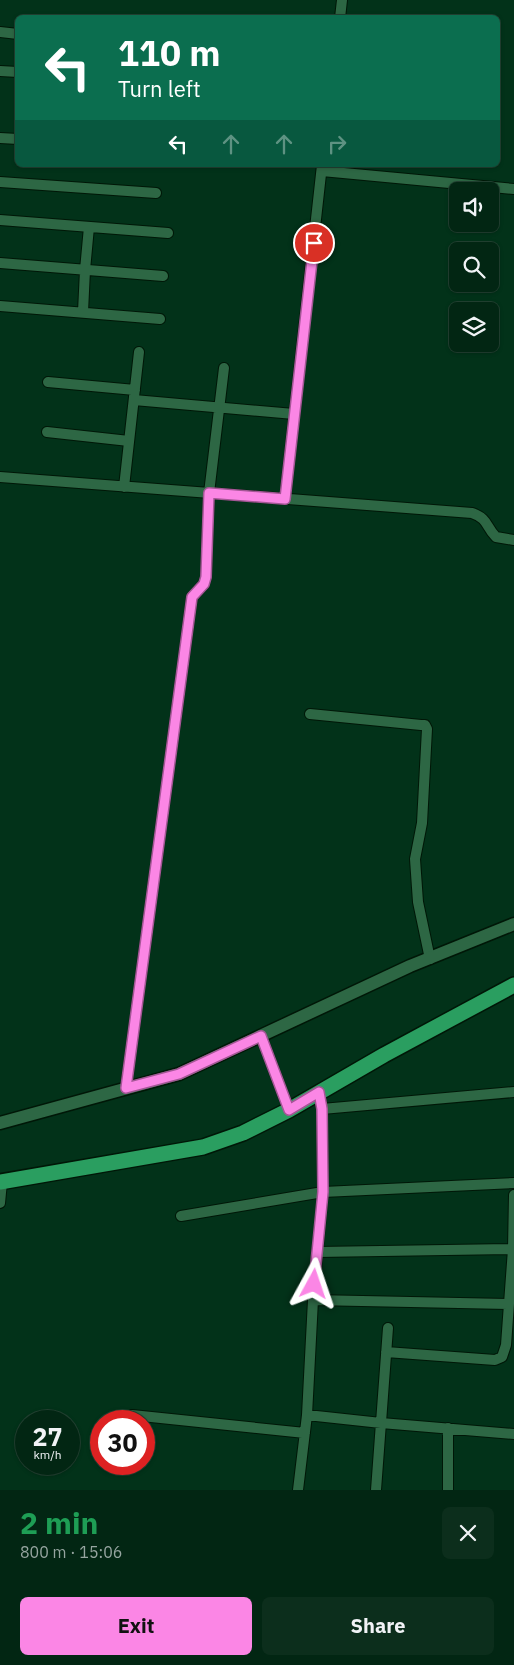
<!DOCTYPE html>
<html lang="en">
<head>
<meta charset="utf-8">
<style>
  body { margin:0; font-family:"IBM Plex Sans",sans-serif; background:#0c2e1c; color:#f1f3f6; height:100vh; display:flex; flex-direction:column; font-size:19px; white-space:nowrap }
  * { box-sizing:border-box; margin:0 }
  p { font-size:16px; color:#96a5a0 }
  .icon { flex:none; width:28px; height:28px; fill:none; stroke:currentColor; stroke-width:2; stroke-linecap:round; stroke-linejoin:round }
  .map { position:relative; height:1490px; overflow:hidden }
  .drawer { display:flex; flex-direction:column; background:#022613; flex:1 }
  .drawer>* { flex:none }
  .hud { position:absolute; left:15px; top:15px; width:485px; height:152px; border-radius:8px; box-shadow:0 1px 4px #0004,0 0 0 1px #234333; background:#0b6e4f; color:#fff; overflow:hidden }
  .fabs { position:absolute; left:449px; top:182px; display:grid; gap:10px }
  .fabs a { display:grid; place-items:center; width:50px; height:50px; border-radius:8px; background:#022613; box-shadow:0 1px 4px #0004,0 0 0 1px #234333; font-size:25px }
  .speed { position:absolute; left:15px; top:1410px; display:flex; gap:10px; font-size:25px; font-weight:700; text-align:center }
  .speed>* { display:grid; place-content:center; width:65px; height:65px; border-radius:50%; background:#022613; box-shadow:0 1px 4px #0004,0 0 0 1px #234333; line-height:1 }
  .speed small { font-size:12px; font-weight:400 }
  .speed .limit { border:8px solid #d22; background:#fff; color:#111 }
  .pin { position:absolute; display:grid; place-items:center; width:42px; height:42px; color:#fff; margin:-21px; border:2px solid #fff; border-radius:50%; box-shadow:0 1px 5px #0007 }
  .me { position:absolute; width:55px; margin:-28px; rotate:5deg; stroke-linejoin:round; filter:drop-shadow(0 0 4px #0008) }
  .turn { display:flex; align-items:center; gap:18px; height:105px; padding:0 20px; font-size:22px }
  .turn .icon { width:65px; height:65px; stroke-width:2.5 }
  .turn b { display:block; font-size:35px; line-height:42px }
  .lanes { display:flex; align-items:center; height:48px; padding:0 20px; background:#0003; justify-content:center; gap:25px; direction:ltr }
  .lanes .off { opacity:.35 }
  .round { display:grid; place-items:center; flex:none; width:52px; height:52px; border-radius:8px; background:#0c2e1c }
  .head { display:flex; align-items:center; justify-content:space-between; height:85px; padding:0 20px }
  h1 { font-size:30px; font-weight:700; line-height:38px; color:#1e9e55 }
  .cta { display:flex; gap:10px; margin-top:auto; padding:10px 20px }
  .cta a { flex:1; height:58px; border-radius:8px; background:#fb86e5; color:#111; font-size:20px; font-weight:700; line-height:58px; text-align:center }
  .cta a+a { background:#0c2e1c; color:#f1f3f6 }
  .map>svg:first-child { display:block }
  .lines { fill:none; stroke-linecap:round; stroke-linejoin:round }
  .minor-casing { stroke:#001707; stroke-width:12 }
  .tertiary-casing { stroke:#001707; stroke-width:15 }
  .trunk-casing { stroke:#001707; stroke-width:18 }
  .minor { stroke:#2d6744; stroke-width:10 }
  .tertiary { stroke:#2d6744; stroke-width:12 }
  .trunk { stroke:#2a9e60; stroke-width:15 }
  .route-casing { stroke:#a35795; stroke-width:12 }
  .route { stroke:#fb86e5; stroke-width:9 }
</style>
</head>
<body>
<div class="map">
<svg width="514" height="1490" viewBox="0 0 514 1490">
  <rect width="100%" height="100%" fill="#023219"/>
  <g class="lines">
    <g class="minor-casing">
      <path id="minor" d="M340 18 342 0
        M0 32 18 34
        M0 71 18 72
        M0 138 18 139
        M322 171 514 189
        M0 182 156 193
        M0 220 168 233
        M0 263 163 276
        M0 306 160 319
        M83 312 85 270 89 227
        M48 382 135 390
        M134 400 294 414
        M47 432 129 441
        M0 477 472 513C489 519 485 526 496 537L514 540
        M124 487 139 352
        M285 499 322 165
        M310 714 421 725H425L427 729 422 823 415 859 418 902 430 959
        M261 1036 289 1110
        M126 1088 192 597 204 584 206 577 209 493 224 368
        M322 1109 514 1092
        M0 1203 2 1182
        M181 1216 323 1192 514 1183
        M317 1252 513 1249
        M313 1300 508 1304
        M386 1352 495 1360 502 1357 506 1345 513 1249 514 1195
        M132 1415 305 1433
        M307 1415 381 1423 514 1434
        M448 1428V1490
        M298 1490 307 1415 313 1300 323 1192 322 1109 319 1092
        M376 1490 388 1328"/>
    </g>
    <g class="tertiary-casing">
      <path id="tertiary" d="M0 1123 179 1074 410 966 514 924"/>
    </g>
    <g class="trunk-casing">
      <path id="trunk" d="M0 1182 203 1147 243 1133 289 1110 384 1055 514 985"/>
    </g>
    <use href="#minor" class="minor"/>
    <use href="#tertiary" class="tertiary"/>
    <use href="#trunk" class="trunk"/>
  </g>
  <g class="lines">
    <g class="route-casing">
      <path id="route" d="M314 243 285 499 209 493 206 577 204 584 192 597 126 1088 179 1074 261 1036 289 1110 319 1092 322 1109 323 1192 314 1284"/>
    </g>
    <use href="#route" class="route"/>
  </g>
</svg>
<div class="fabs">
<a><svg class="icon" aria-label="sound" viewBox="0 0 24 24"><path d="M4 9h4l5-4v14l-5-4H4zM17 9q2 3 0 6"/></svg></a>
<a><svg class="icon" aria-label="search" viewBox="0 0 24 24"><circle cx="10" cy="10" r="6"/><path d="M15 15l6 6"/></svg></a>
<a><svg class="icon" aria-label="layers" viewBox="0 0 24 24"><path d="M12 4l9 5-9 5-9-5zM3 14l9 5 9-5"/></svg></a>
</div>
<div class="speed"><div>27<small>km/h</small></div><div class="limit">30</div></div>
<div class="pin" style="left:314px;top:243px;background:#d93025"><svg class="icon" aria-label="arrive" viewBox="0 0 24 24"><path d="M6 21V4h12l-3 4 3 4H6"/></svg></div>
<svg class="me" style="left:314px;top:1284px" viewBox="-20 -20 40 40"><path d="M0-17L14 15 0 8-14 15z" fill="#fb86e5" stroke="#fff" stroke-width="4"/></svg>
<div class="hud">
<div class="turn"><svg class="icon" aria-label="left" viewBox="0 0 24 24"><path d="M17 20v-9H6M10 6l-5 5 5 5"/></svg><div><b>110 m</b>Turn left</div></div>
<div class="lanes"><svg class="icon" aria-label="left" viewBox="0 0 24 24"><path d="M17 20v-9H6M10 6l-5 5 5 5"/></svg><svg class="icon off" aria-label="ahead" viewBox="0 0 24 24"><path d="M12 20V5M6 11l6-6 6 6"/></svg><svg class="icon off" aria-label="ahead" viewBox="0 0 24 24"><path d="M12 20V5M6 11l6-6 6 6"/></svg><svg class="icon off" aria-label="right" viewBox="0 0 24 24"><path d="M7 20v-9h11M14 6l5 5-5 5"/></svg></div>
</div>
</div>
<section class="drawer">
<div class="head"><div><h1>2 min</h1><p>800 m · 15:06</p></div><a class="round"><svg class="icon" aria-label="close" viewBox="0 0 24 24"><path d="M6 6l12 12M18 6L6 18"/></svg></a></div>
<div class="cta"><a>Exit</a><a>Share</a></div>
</section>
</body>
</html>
